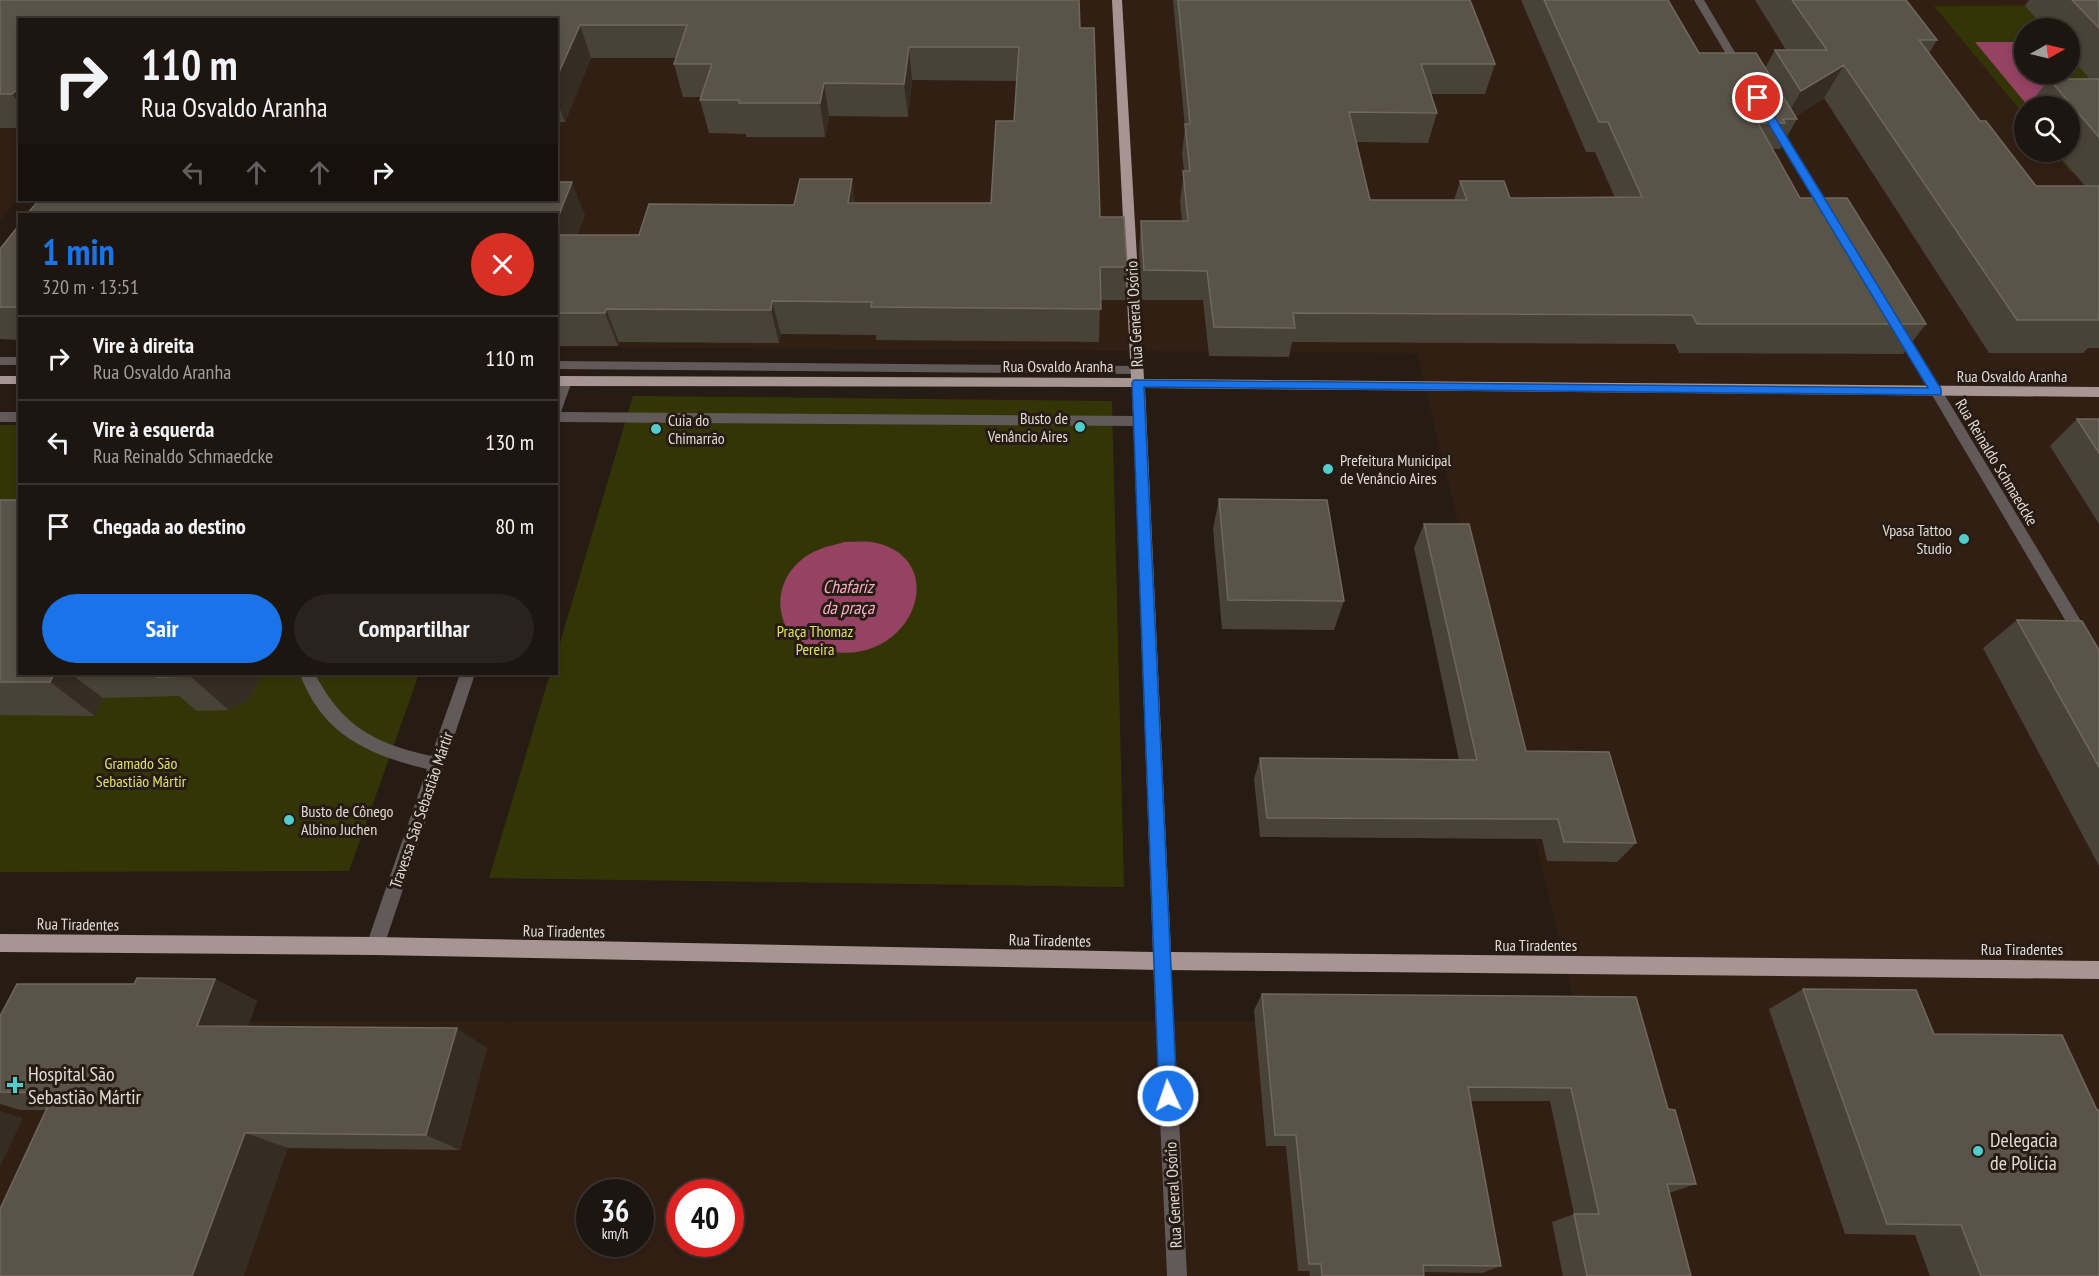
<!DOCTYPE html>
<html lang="pt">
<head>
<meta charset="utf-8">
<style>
  body { margin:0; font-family:"PT Sans Narrow",sans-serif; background:#2a221d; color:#f1f3f6; height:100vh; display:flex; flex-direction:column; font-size:22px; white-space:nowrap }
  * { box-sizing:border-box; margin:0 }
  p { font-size:20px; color:#a09f9e }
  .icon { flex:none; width:33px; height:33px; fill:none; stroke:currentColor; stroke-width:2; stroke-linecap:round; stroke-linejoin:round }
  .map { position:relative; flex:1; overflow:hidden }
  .details { position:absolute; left:18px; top:213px; width:540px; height:462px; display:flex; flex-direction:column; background:#1d150f; border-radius:0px; box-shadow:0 3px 9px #0003,0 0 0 2px #3b342f }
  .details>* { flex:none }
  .guide { position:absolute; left:18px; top:18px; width:540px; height:183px; border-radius:0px; box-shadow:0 3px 9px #0003,0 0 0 2px #3b342f; background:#1d150f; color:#f1f3f6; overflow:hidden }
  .needle { width:39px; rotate:82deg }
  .tools { position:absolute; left:2014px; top:18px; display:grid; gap:12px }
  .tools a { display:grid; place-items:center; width:66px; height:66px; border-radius:50%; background:#1d150f; box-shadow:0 3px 9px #0003,0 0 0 2px #3b342f; font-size:30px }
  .speed { position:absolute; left:576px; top:1179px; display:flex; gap:12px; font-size:30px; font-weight:700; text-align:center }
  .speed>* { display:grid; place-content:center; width:78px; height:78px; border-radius:50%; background:#1d150f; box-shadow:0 3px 9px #0003,0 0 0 2px #3b342f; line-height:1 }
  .speed small { font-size:15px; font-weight:400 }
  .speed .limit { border:9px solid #d22; background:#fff; color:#111 }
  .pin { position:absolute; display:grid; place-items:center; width:51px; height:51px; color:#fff; margin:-26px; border:3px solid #fff; border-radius:50%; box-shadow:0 2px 6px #0007 }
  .me { position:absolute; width:66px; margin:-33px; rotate:357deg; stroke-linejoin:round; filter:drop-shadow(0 0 4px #0008) }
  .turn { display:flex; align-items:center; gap:21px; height:126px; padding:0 24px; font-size:27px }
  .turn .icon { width:78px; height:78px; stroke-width:2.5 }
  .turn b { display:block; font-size:42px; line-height:51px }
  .lanes { display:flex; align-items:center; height:57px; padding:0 24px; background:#0003; justify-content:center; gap:30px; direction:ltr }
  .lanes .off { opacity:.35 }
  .round { display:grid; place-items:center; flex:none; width:63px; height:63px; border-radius:32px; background:#2a221d }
  .overview { display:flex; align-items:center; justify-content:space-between; height:102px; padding:0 24px }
  h1 { font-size:36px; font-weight:600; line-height:45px; color:#1a73e8 }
  .cta { display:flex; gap:12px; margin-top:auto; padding:12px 24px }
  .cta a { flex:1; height:69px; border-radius:36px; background:#1a73e8; color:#fff; font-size:24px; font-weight:600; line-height:69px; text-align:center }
  .cta a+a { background:#2a221d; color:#f1f3f6 }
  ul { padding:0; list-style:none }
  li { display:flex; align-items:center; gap:18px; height:84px; padding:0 24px; border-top:2px solid #3b342f }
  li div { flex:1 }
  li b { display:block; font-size:22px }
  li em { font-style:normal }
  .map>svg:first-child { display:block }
  .built { fill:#311f14; fill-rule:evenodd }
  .green { fill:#343507; fill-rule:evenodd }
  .water { fill:#954263 }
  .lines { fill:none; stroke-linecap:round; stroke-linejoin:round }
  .minor { fill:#625a59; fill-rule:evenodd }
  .major { fill:#a69593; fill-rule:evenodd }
  .wall { fill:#494237 }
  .shaded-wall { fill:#352c22 }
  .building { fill:#5a5348; stroke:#6f685e; stroke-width:1.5 }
  .route { fill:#1a73e8; stroke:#114b97; stroke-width:1.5 }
  .poi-dot { fill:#52cdce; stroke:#271c14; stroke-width:2 }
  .labels { text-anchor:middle; stroke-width:6; stroke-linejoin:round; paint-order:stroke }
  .street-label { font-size:16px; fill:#e2dad5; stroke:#271c14 }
  .poi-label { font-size:16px; fill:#e2dad5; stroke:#271c14; text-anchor:start }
  .park-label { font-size:16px; fill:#dfe365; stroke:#271c14 }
  .water-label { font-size:18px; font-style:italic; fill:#f5adc6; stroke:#271c14 }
  .near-poi-label { font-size:20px; fill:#e2dad5; stroke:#271c14; text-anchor:start }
</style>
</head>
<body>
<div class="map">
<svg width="2099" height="1276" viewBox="0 0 2099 1276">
  <rect width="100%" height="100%" fill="#271c14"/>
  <path class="built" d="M0 0 20 20 19 197 0 221Z
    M250 0H2099V1276H0V1022L1579 1021 1417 353 557 347 556 214 101 200H556V20ZM2025 28H2070V74H2025ZM2025 106H2070V152H2025ZM590 1192H640V1244H590ZM680 1192H730V1244H680Z"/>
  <path class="green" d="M2099 5V172H2071L2054 152H2070V106H2025V116L1934 6ZM2025 28H2070V74H2025Z
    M633 396 1112 401 1124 887 489 878 550 674H556L557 653Z
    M0 425H19L20 674H419L349 871 0 872Z"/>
  <path class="water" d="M1975 42H2025V74H2060L2090 109 2028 106Z
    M844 542C853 542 863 541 872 542 960 558 907 685 808 645 793 640 786 631 782 616 775 588 791 561 818 550 826 546 836 545 844 542Z"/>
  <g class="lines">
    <path class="minor" d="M1694 0H1704L1746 71 1745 73 1736 71Z
      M1774 121 1779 124 1835 214 1833 217H1825L1823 214 1769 124Z
      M1899 325 1903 326 2099 651V670L2094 669 1893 329Z
      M0 357H20V365H0Z
      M556 361 1136 366 1142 370 1136 374 556 369Z
      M566 376 572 381 561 412 1139 416 1146 421 1139 426 556 422V390L561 378Z
      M0 412H20V422H0Z
      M300 674H315C343 727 374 743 431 756L460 674H475L384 946 381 952 375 955 369 952 366 946 427 769C368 755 322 734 300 674Z
      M1162 952 1168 955 1171 961 1187 1276H1167L1153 961 1156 955Z"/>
    <path class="major" d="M1112 0H1122L1144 379 2099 387V397L1145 388 1171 952 2099 961V979L1162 970 375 955 0 952V934L375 937 1153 952 1132 387 556 386V376L1131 378Z
      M0 376H20V384H0Z"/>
  </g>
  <path class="wall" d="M0 0 1080 28 1100 217 1127 267 1125 300H1100L1099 342 876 340V335L781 334 779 343 619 342 618 346H556V214L585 215 577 235H639L794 205 856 203H991L1014 121 1017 81 912 80 908 117 829 116 825 137H746V134L709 133 700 100 701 97H683L674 64 676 58H591L565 122H556V20H20V128H0Z
    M1173 0H1470L1495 64 1485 94H1431L1437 113 1428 143 1356 142 1370 200H1454L1460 181 1510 198H1615L1595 152H1586L1521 0H1668L1699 53 1765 68 1775 50H1786L1755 0H1906L1937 40 1929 53 1980 121 2036 186H2085L2056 152H2070V106H2028L2049 79H2090L2070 57V28H2045L2025 6 2029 0H2099V348H2088L2083 353H1989L1824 98 1796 116 1797 119 1780 149H1773L1800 198 1926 324 1903 354 1679 353 1675 344 1292 342 1289 357 1209 356 1203 300H1142L1139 250 1141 221H1182L1180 201 1184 171 1182 154 1185 128Z
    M20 224V340L0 339V249Z
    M2077 419H2099V524L2050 446Z
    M1219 499 1344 601 1334 630 1222 629 1213 529Z
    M0 500 20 674H258L260 677 250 699 229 710 197 711 179 696 103 698 95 716 0 715Z
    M1424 524 1526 751 1636 843 1617 862 1547 861 1542 839 1260 837 1254 779 1260 758 1459 760 1414 548Z
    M2017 620 2099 650V866L1983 648Z
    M215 979 257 1001 248 1026 487 1048 460 1150 288 1148 46 1110H20L0 1104V1016L134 984Z
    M1803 989 2099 1276H1930L1915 1235 1845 1234 1769 1009Z
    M1262 994 1668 1109 1696 1184 1669 1193 1691 1276H1563L1552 1222 1574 1214 1550 1101H1471L1501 1266 1482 1273 1424 1272V1276H1310L1309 1271H1298L1286 1146H1266L1254 1010Z"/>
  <path class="shaded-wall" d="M580 25 591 58 565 122 556 99V79Z
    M909 47 912 80 908 117 904 84Z
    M1844 65 1824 98 1791 119H1785L1801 91Z
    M824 83 829 116 825 137 820 103Z
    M19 87H20V104L12 94Z
    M852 179 857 213 848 203Z
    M572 182 585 215 565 269 556 247V222Z
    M772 301 781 334 779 343 771 310Z
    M606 309 619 342 618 346 605 313Z
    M54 674H71L103 698 95 716 50 682Z
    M196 674H258L260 677 250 699 229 710 190 676Z
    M215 979 257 1001 241 1046 197 1026Z
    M457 1028 487 1048 460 1150 426 1135Z
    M0 1111 23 1118 0 1167Z
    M245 1133 288 1148 244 1276H192Z"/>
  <path class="building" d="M0 0H1079L1080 28H1094L1100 217H1124L1127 267H1100L1101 309 871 307 872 302 772 301 771 310 606 309 605 313H556V235H639L649 204 794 205 800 179H852L848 203H991L996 121H1014L1019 47H909L904 84 824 83 820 103H739V100H700L712 64H674L687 25H580L556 79V20H20V87L12 94H0Z
    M1178 0H1470L1495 64H1421L1437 113 1349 112 1370 200H1467L1460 181H1504L1510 198 1642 197 1608 122H1599L1544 0H1668L1699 53H1756L1797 119H1783L1785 123H1758L1800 198H1847L1926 324H1697L1692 315 1293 313 1295 328 1214 327 1207 271 1144 270 1141 221H1188L1183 171H1190L1185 124H1190Z
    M1792 0H1906L1937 40H1919L1980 121H1986L2036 186H2099V320H2017L1844 65 1801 91 1775 50H1827Z
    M2072 0H2099V28Z
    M2049 79H2099V137Z
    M556 182H572L556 222V214H27L39 200H556Z
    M20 224V307H0V249Z
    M2077 419H2099V453Z
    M1219 499 1327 500 1344 601 1228 600Z
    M0 500H20V674H54L50 682H0Z
    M1424 524H1469L1526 751 1609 752 1636 843 1564 842 1558 819 1267 818 1260 758 1477 760Z
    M2017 620 2082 621 2099 650V767Z
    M154 674H196L190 676 156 677Z
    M137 978 215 979 197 1026 457 1028 426 1135 245 1133 192 1276H0V1209L54 1093 0 1092V1016L17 984H134Z
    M1803 989 1916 990 1934 1034 2062 1035 2097 1110H2099V1276H1981L1961 1225 1887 1224Z
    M1262 994 1636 997 1668 1109 1675 1110 1696 1184H1667L1691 1276H1587L1574 1214H1599L1571 1088 1468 1087 1501 1266 1423 1265 1424 1276H1322L1321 1264H1309L1296 1135H1275Z"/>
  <path class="route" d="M1755 96 1763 98 1941 389V395L1144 387 1177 1096 1174 1102 1168 1105 1162 1102 1159 1096 1132 383 1134 380 1928 388 1753 98Z"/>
  <g class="poi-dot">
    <circle cx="1080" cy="427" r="6"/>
    <circle cx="656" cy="429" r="6"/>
    <circle cx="1328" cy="469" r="6"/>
    <circle cx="1964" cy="539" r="6"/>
    <circle cx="289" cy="820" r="6"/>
    <path d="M12 1076h6v6h6v6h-6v6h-6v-6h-6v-6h6z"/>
    <circle cx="1978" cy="1151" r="6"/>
  </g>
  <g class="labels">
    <g class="street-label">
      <text transform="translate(1134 314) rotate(-93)" y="6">Rua General Osório</text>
      <text x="1058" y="372">Rua Osvaldo Aranha</text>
      <text x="2012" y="382">Rua Osvaldo Aranha</text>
      <text transform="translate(1997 462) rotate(59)" y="6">Rua Reinaldo Schmaedcke</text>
      <text transform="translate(421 810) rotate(-71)" y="6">Travessa São Sebastião Mártir</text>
      <text transform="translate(78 924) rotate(1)" y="6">Rua Tiradentes</text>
      <text transform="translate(564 931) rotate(1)" y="6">Rua Tiradentes</text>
      <text transform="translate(1050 940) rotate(1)" y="6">Rua Tiradentes</text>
      <text x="1536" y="951">Rua Tiradentes</text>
      <text x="2022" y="955">Rua Tiradentes</text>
      <text transform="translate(1173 1195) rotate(-93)" y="6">Rua General Osório</text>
    </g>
    <g class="poi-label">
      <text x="1068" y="424" text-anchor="end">Busto de<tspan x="1068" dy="18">Venâncio Aires</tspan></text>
      <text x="668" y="426">Cuia do<tspan x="668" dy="18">Chimarrão</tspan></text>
      <text x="1340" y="466">Prefeitura Municipal<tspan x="1340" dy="18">de Venâncio Aires</tspan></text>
      <text x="1952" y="536" text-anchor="end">Vpasa Tattoo<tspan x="1952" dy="18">Studio</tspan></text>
      <text x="301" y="817">Busto de Cônego<tspan x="301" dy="18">Albino Juchen</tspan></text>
    </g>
    <g class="park-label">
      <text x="815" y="637">Praça Thomaz<tspan x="815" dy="18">Pereira</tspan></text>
      <text x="141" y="769">Gramado São<tspan x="141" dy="18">Sebastião Mártir</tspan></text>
    </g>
    <g class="water-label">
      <text x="848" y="593">Chafariz<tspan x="848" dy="21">da praça</tspan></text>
    </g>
    <g class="near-poi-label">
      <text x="28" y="1081">Hospital São<tspan x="28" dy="23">Sebastião Mártir</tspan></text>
      <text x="1990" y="1147">Delegacia<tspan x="1990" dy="23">de Polícia</tspan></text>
    </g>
  </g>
</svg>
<div class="tools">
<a><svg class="needle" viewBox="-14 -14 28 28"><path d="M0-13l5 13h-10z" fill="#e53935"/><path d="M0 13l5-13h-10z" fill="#a09f9e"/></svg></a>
<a><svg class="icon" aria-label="search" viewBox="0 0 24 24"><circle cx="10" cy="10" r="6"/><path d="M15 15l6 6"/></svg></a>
</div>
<div class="speed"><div>36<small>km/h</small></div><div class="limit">40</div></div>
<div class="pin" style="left:1758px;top:98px;background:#d93025"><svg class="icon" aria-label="arrive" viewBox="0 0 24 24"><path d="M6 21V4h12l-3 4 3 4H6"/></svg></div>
<svg class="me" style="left:1168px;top:1096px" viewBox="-20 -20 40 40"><circle r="17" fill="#1a73e8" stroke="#fff" stroke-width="3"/><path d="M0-11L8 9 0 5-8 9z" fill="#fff"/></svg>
<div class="guide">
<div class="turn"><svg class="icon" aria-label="right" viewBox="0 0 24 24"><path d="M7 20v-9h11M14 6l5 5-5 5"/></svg><div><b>110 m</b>Rua Osvaldo Aranha</div></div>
<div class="lanes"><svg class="icon off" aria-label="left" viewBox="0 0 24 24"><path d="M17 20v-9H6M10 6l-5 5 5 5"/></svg><svg class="icon off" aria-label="ahead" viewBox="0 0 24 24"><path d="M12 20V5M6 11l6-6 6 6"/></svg><svg class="icon off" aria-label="ahead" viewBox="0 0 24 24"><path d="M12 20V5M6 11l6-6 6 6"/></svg><svg class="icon" aria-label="right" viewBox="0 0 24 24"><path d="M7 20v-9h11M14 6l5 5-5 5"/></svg></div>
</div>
<section class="details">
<div class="overview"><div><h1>1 min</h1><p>320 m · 13:51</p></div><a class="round" style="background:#d93025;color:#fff"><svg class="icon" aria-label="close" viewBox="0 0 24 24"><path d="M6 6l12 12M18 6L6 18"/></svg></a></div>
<ul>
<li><svg class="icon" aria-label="right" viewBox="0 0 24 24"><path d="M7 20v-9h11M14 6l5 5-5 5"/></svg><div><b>Vire à direita</b><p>Rua Osvaldo Aranha</p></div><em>110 m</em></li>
<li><svg class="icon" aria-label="left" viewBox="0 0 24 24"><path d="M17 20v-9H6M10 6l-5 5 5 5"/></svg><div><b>Vire à esquerda</b><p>Rua Reinaldo Schmaedcke</p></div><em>130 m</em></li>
<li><svg class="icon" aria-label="arrive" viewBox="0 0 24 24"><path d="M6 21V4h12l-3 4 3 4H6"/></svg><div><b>Chegada ao destino</b></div><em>80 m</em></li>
</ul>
<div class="cta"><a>Sair</a><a>Compartilhar</a></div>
</section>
</div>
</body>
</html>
